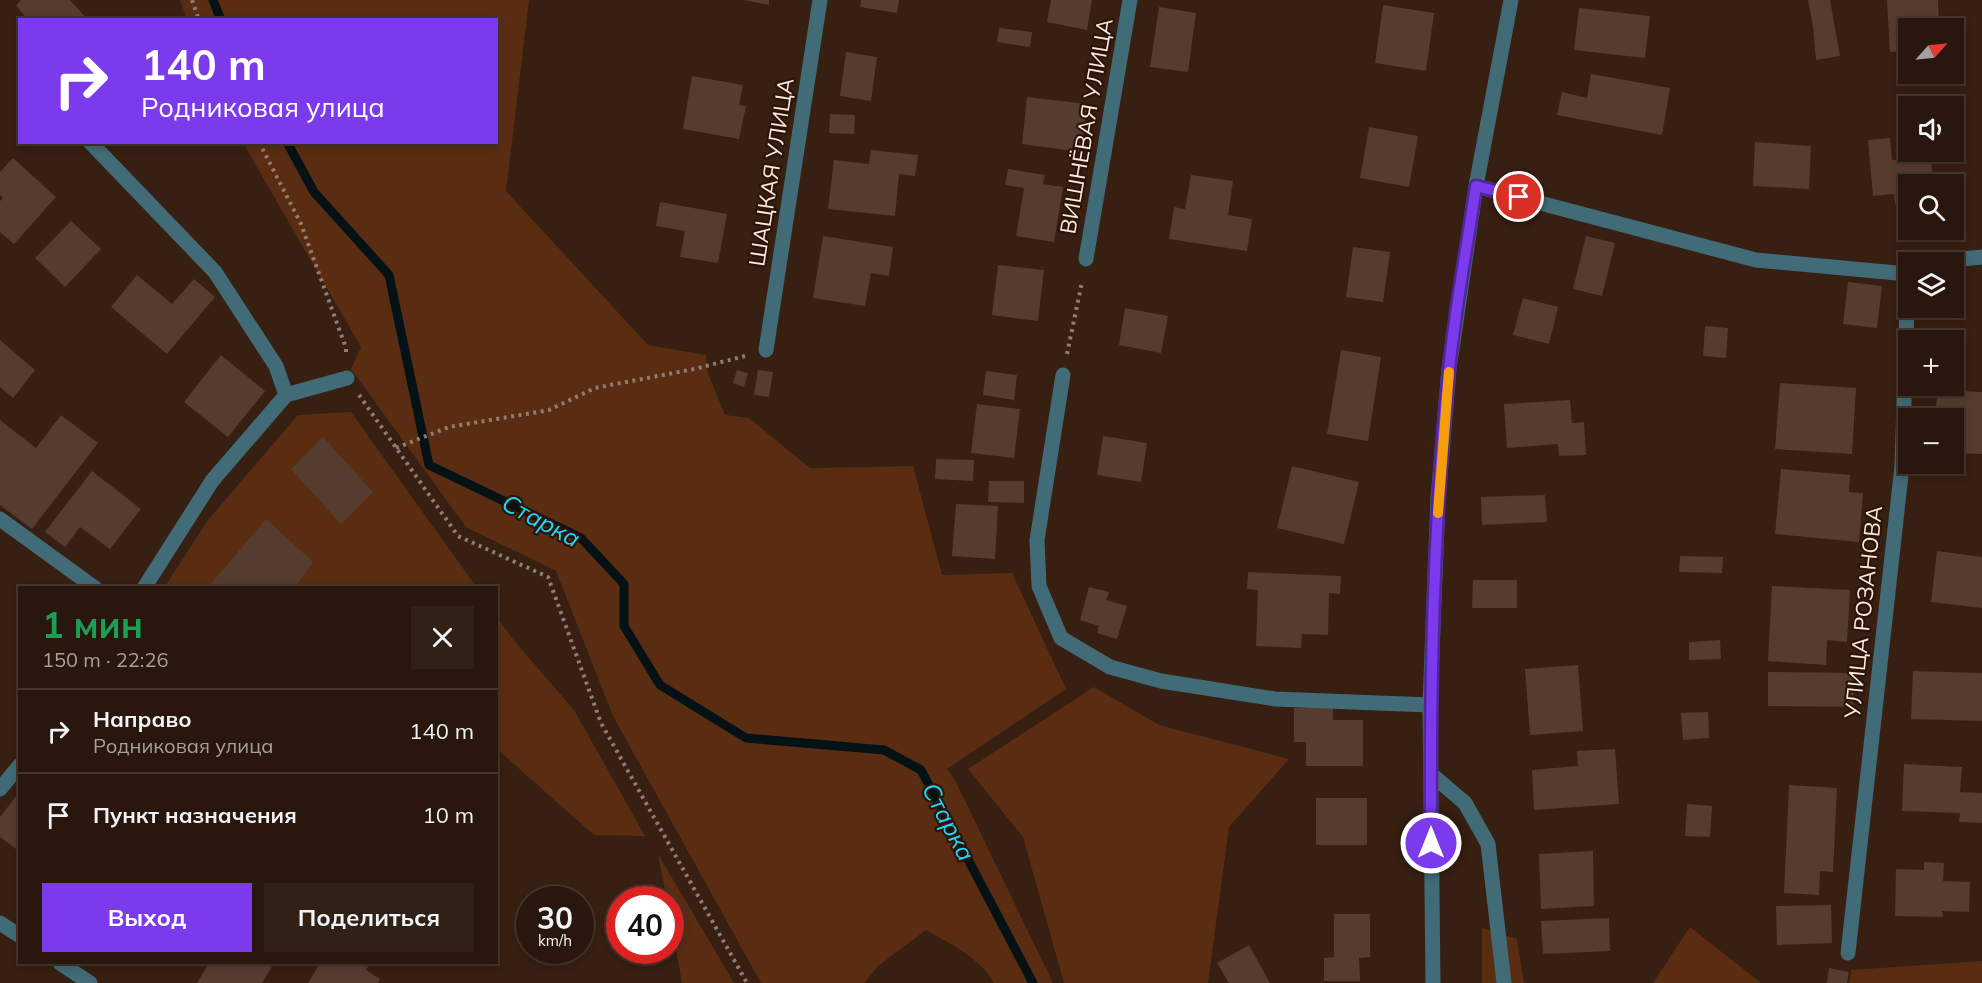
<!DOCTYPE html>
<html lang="ru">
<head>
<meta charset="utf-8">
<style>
  body { margin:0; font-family:Mulish,sans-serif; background:#312016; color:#f1f3f6; height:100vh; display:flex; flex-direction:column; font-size:22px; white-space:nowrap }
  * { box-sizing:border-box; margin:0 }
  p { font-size:20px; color:#a59f9d }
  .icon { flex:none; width:33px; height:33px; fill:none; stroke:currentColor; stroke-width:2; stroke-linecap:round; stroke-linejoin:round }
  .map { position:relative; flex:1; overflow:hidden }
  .side { position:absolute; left:18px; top:586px; width:480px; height:378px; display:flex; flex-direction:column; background:#29170d; border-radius:0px; box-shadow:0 3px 9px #0003,0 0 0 2px #45362e }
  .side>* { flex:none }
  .guide { position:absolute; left:18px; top:18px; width:480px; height:126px; border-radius:0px; box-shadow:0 3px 9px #0003,0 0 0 2px #45362e; background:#7c3aed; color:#fff; overflow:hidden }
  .needle { width:39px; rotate:63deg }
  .controls { position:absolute; left:1898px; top:18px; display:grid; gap:12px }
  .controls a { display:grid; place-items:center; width:66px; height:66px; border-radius:0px; background:#29170d; box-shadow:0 3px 9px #0003,0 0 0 2px #45362e; font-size:30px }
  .speed { position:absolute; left:516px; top:886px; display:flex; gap:12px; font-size:30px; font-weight:700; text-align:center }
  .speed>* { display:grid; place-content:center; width:78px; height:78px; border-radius:50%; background:#29170d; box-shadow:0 3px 9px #0003,0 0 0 2px #45362e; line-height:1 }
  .speed small { font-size:15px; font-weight:400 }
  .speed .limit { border:9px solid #d22; background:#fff; color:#111 }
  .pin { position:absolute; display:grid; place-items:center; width:51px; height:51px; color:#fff; margin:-26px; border:3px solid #fff; border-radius:50%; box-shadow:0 2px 6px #0007 }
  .me { position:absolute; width:66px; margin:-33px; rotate:0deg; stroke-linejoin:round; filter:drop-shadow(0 0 4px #0008) }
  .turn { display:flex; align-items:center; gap:21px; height:126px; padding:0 24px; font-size:27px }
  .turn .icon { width:78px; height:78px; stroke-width:2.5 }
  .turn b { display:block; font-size:42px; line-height:51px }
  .round { display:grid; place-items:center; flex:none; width:63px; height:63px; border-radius:0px; background:#312016 }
  .summary { display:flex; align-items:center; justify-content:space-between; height:102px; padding:0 24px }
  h1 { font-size:36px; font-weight:700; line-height:45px; color:#1e9e55 }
  .action { display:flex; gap:12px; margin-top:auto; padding:12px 24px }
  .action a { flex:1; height:69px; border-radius:0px; background:#7c3aed; color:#fff; font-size:24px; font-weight:700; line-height:69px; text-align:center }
  .action a+a { background:#312016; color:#f1f3f6 }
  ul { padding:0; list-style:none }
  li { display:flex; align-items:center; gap:18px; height:84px; padding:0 24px; border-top:2px solid #45362e }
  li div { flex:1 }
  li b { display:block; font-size:22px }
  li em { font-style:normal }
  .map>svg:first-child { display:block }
  .green { fill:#5a2d12 }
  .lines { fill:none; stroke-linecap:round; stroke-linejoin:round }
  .stream { stroke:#041216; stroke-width:9 }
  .building { fill:#563c2e }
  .path { stroke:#907c70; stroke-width:4; stroke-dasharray:3 4.5; stroke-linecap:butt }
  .minor { stroke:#416b76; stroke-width:15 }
  .route-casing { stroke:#51269a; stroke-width:15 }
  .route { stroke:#7c3aed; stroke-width:10 }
  .slow { stroke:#f59e0b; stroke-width:10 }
  .labels { text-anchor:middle; stroke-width:4.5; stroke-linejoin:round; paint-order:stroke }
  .street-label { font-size:22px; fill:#fbeae1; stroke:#2c1508 }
  .water-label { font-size:24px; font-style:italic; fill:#1cd8fe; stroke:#2c1508 }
</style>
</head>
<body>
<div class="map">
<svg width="1982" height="983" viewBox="0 0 1982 983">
  <rect width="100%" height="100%" fill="#371f11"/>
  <path class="green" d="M180 0H529L506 191 648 345 706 355 708 374 725 415 749 418 810 468 913 466 942 575 1012 573 1066 689 947 769 954 778 1053 983H994C980 958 951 944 926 930L878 966 864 983H761L613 716 556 571 466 527 351 369 361 347 243 143 496 142V20L187 19Z
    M351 412 477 588H164L208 520 298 415Z
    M496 616 516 643 574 710 645 836 594 835 498 750 497 751Z
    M1094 687 1159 725 1289 759 1229 827 1208 983H1064L1023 837 968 769Z
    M658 854 734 983H682L671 921 670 900H667Z
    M1690 927 1761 983H1653Z
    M1482 928 1517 939 1524 983H1482Z
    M1982 961V983H1849L1851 970Z"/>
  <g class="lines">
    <path class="stream" d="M213 0 221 20
      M287 142 314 192 389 275 429 465 581 538 624 584V626L660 685 746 738 884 750 921 770 1033 983"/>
  </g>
  <path class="building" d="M21 0H70L88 20H28L16 5Z
    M744 0H769V5Z
    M861 0H899L897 13 860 7Z
    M1051 0H1092L1087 30 1047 22Z
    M1808 0H1830L1840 56 1816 60 1813 26Z
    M1887 0H1938L1939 28H1908V51L1890 52Z
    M1383 5 1434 13 1426 71 1375 63Z
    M1159 7 1196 13 1188 72 1150 67Z
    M1579 8 1650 16 1645 58 1574 50Z
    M999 28 1032 32 1030 47 997 42Z
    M846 52 877 57 871 101 840 96Z
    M1591 74 1670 88 1662 135 1557 115 1562 92 1587 98Z
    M692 76 743 85 739 105 746 106 739 139 683 129Z
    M1027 97 1087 104 1081 152 1022 144Z
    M830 114 855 115 854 134 829 133Z
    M1369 127 1418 136 1409 187 1360 178Z
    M1890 138 1892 160 1931 157 1933 184H1908V203L1895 204 1894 194 1873 196 1868 140Z
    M1755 142 1811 146 1809 189 1753 186Z
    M871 150 918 155 915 176 899 174 895 216 828 209 834 160 869 164Z
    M13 158 56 197 14 244 0 232V201L3 198 0 195V172Z
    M1008 169 1045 175 1043 184 1063 187 1054 242 1016 236 1024 188 1005 185Z
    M1191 175 1233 181 1228 215 1252 219 1247 251 1169 239 1174 207 1185 209Z
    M660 202 727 214 718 263 680 257 685 231 656 226Z
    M71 221 101 249 65 287 35 258Z
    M823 236 893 247 889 276 871 273 865 306 813 298Z
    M1586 236 1615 243 1602 296 1573 289Z
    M1353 247 1390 252 1383 302 1346 297Z
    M998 265 1044 270 1038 321 992 315Z
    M137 275 172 304 194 279 215 297 167 354 111 307Z
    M1848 282 1882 286 1877 328 1843 324Z
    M1523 298 1558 307 1549 344 1513 335Z
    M1125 308 1168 316 1161 353 1119 345Z
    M1705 326 1728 328 1726 358 1703 356Z
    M0 340 35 370 13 398 0 387Z
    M1341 350 1381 357 1368 441 1327 434Z
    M221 355 265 391 228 437 184 402Z
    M737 370 748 373 744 387 733 383Z
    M758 370 773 372 769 397 754 395Z
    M986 371 1017 375 1014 400 983 395Z
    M1780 383 1856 388 1852 454 1775 449Z
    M1937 390 1982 392V454L1953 453V418H1936Z
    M1570 400 1572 423 1584 422 1586 455 1559 456 1558 444 1507 448 1504 404Z
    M977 404 1020 409 1014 458 971 453Z
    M61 415 98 443 32 529 0 505V420L36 448Z
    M1103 436 1147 443 1141 482 1097 475Z
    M323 437 373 492 341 524 291 469Z
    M936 459 974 460 973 481 935 479Z
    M1292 466 1359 482 1344 544 1277 528Z
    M1781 469 1850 475 1849 492 1863 493 1859 542 1775 534Z
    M92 471 141 509 110 549 80 527 65 547 45 532Z
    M989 481H1024V503L988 502Z
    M1545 495 1547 522 1482 525 1481 497Z
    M956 504 998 506 995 559 952 556Z
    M266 519 313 562 294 588 208 587Z
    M1937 551 1982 557V608L1931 602Z
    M1680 556 1723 557 1722 573 1679 572Z
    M1248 572 1341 576 1340 594 1329 593 1328 635 1302 634 1301 648 1256 646 1258 590 1247 589Z
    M1473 580H1517V608H1472Z
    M1772 586 1850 590 1847 642 1827 640 1826 665 1768 661Z
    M1089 587 1109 592 1106 600 1127 606 1117 639 1097 633 1099 626 1080 620Z
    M1720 640 1721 659 1689 660V642Z
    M1578 665 1583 731 1530 735 1525 669Z
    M1913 671 1982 673V721L1911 719Z
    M1768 672 1854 673 1853 707 1768 706Z
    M1294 708H1333V720H1363V766H1306V742H1294Z
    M1708 712 1709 738 1683 740 1681 713Z
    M1615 749 1619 804 1534 810 1532 770 1578 766 1577 751Z
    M1904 764 1962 767 1960 792 1982 793V823L1959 822 1960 813 1902 811Z
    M1789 785 1837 788 1833 872 1820 871 1819 895 1784 893Z
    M20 791V852L0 837V817Z
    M1316 798H1367V845H1316Z
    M1687 804 1712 806 1710 837 1685 836Z
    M1593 851 1594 906 1541 909 1539 854Z
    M1924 862 1944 863 1943 881 1970 882 1969 912 1942 911 1943 917 1895 916 1896 869 1924 870Z
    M1831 905 1832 943 1777 945 1776 906Z
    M1334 914H1370V957L1359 958 1360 981H1324V958L1334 957Z
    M1609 918 1610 951 1543 954 1541 921Z
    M1249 945 1270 983H1229L1217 963Z
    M209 963H274L262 983H197Z
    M320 963H370L366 970 380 979 378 983H308Z
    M1829 968 1849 972 1847 983H1827Z"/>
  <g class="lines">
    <path class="path" d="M192 0 199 20
      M259 142 301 224 346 348V356
      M1067 354 1082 282
      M359 395 458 536 548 577 601 723 747 983
      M396 448 449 427 549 410 595 388 694 369 745 356"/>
    <path class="minor" d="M90 142 215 272 276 366 286 395
      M1476 186 1756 260 1908 274
      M1086 259 1130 0
      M1934 262 1982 257
      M766 350 820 0
      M1063 375 1037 540 1039 586 1061 638 1110 667 1161 681 1275 699 1430 705
      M286 395 347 378
      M0 519 95 588
      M144 588 212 481 286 395
      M1431 774 1465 803 1488 844 1504 983
      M0 789 20 765
      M0 923 20 936
      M1848 953 1902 466 1908 274
      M60 963 90 983
      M1433 983 1430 705 1438 499 1449 369 1476 186 1511 0"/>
  </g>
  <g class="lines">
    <g class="route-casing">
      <path id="route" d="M1431 843C1430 685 1433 527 1449 370 1455 309 1467 247 1476 186L1519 197"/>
    </g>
    <use href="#route" class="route"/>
    <path class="slow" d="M1438 513 1449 372"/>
  </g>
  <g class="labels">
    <g class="street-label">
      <text transform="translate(1086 126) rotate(-80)" y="8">ВИШНЁВАЯ УЛИЦА</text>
      <text transform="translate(771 172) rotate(-81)" y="8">ШАЦКАЯ УЛИЦА</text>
      <text transform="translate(1863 612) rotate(-84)" y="8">УЛИЦА РОЗАНОВА</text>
    </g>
    <g class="water-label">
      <text transform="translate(541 521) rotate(28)" y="8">Старка</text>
      <text transform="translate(948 822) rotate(62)" y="8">Старка</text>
    </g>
  </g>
</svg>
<div class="controls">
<a><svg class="needle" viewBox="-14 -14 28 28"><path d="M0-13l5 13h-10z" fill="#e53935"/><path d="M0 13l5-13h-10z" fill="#a59f9d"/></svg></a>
<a><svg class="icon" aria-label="sound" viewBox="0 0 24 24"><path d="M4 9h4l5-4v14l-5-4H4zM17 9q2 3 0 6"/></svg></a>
<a><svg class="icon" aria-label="search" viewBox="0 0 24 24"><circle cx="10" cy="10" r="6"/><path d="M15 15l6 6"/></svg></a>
<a><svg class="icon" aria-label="layers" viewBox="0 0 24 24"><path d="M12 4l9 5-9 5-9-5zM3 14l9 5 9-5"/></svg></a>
<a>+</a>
<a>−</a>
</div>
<div class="speed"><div>30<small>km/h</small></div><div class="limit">40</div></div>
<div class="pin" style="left:1519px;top:197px;background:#d93025"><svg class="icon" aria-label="arrive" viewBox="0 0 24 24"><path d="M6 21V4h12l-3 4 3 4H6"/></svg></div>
<svg class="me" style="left:1431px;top:843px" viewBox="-20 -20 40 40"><circle r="17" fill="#7c3aed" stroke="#fff" stroke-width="3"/><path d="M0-11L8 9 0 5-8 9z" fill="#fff"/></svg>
<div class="guide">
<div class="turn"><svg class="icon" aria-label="right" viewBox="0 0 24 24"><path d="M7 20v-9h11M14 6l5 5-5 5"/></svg><div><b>140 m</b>Родниковая улица</div></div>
</div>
<section class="side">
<div class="summary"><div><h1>1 мин</h1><p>150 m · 22:26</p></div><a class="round"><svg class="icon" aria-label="close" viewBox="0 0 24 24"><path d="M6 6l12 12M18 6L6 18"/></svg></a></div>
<ul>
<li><svg class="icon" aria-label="right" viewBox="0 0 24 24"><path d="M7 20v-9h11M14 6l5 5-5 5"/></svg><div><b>Направо</b><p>Родниковая улица</p></div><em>140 m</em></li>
<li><svg class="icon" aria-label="arrive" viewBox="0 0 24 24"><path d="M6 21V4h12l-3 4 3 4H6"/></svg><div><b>Пункт назначения</b></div><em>10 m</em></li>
</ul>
<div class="action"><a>Выход</a><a>Поделиться</a></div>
</section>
</div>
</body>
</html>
